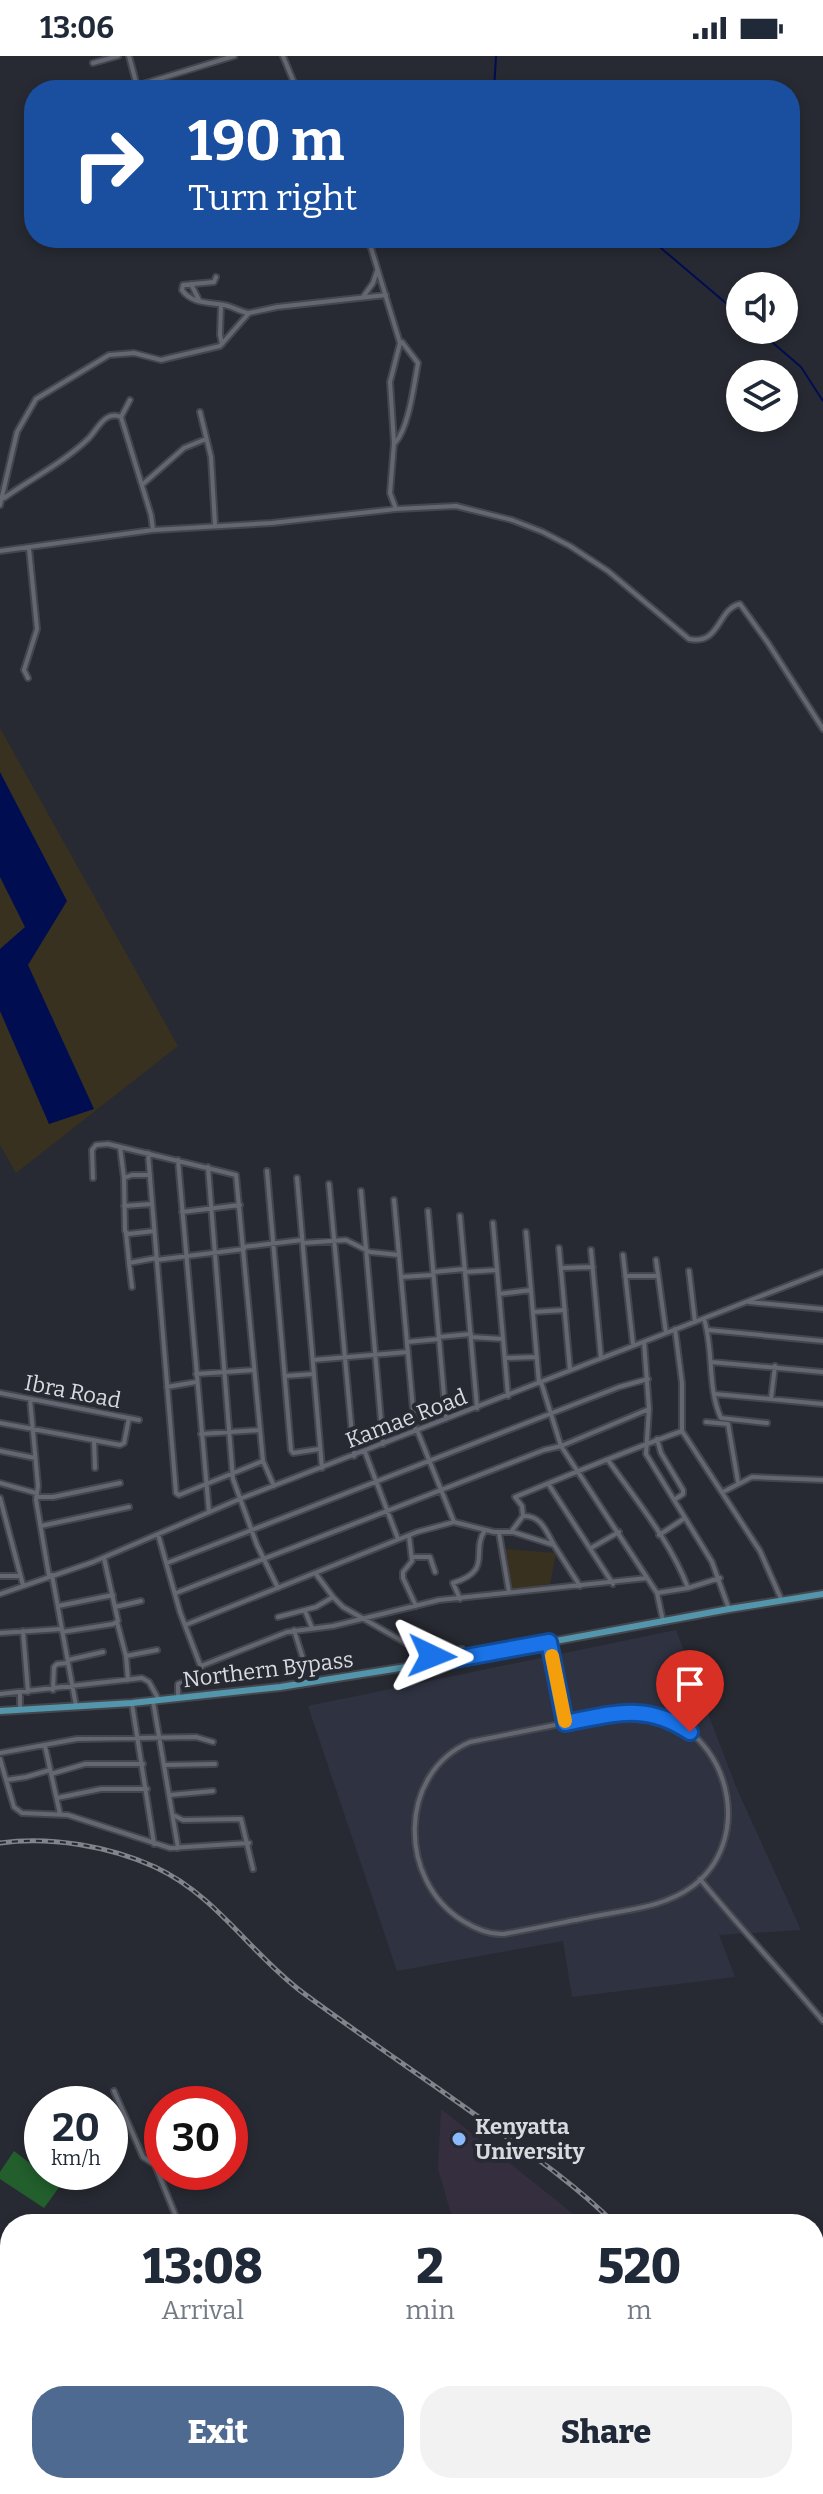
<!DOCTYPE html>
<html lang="en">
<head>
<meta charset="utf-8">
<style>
  body { margin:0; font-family:Bitter,serif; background:#f2f2f3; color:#1f2937; height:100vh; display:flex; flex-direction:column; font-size:30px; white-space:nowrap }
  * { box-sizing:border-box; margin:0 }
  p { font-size:26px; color:#747a83 }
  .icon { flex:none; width:44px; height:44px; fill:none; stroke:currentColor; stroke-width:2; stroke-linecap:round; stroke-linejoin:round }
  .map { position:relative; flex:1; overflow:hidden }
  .panel { position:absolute; left:0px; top:2158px; width:824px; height:280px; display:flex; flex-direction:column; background:#fff; border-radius:32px 32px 0 0; box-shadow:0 4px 12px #0003 }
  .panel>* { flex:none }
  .top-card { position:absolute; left:24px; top:24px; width:776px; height:168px; border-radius:32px; box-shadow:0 4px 12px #0003; background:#1a4fa0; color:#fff; overflow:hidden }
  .buttons { position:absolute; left:726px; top:216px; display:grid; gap:16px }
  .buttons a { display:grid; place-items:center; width:72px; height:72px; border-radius:50%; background:#fff; box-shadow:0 4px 12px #0003; font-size:40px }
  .speed { position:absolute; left:24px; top:2030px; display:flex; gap:16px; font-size:40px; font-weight:700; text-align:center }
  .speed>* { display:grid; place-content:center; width:104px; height:104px; border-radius:50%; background:#fff; box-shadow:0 4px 12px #0003; line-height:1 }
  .speed small { font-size:20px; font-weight:400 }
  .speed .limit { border:12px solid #d22; background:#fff; color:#111 }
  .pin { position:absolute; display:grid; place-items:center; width:68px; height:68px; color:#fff; margin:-82px -34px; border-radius:50% 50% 50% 0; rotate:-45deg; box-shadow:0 0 8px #0007 }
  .pin .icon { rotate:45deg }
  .me { position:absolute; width:88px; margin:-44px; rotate:92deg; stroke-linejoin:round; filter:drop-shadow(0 0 6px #0008) }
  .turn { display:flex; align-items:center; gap:28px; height:168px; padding:0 32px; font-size:36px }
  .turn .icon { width:104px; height:104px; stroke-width:2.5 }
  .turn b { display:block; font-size:56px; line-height:68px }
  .eta { display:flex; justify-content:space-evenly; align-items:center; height:136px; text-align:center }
  .eta b { font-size:48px; font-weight:800; line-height:56px }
  .button { display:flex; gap:16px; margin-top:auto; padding:16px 32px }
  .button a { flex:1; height:92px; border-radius:32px; background:#4f6a90; color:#fff; font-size:32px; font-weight:800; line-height:92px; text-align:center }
  .button a+a { background:#f2f2f3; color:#1f2937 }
  .status { display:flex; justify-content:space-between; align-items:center; height:56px; padding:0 40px; background:#fff; direction:ltr }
  .status svg { height:22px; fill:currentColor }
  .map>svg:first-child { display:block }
  .built { fill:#2f3341 }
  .industrial { fill:#383120 }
  .education { fill:#352e3e }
  .green { fill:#225f2d }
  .water { fill:#000d51 }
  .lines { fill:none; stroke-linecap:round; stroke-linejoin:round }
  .stream { stroke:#000d51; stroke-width:2 }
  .street-casing { stroke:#44464d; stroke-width:8 }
  .primary-casing { stroke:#44464d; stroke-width:10 }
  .street { stroke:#646771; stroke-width:4 }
  .primary { stroke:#5396ab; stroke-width:6 }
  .rail-casing { stroke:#82848b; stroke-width:5 }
  .rail { stroke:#272a32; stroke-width:2; stroke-dasharray:6; stroke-linecap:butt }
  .route-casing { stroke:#114b97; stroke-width:20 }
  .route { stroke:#1a73e8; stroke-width:14 }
  .slow { stroke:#f59e0b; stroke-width:14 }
  .poi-dot { fill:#8abafc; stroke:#272a32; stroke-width:3 }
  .labels { text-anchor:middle; stroke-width:8; stroke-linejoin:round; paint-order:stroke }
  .street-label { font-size:22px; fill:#d8dadf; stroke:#272a32 }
  .poi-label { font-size:22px; font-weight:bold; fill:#d8dadf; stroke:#272a32; text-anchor:start }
</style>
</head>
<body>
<div class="status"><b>13:06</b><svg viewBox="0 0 49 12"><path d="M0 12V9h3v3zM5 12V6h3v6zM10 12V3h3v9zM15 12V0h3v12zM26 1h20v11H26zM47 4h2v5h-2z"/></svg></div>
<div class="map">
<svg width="823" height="2438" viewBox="0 0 823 2438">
  <rect width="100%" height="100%" fill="#272a32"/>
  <path class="built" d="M676 1574 737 1733 801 1874 719 1879 735 1921 572 1941 563 1885 397 1915 308 1650Z"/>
  <path class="industrial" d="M0 672 178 990 16 1117 0 1089Z
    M506 1493 556 1497 550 1528 512 1534Z"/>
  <path class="education" d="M441 2053 581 2164 585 2168H454L438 2113Z
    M814 2354 823 2360V2438H531L529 2428H814Z"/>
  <path class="green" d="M14 2095 60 2130 44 2152 0 2123V2116Z"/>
  <path class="water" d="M0 716 67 845 28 909 94 1053 49 1068 0 955V893L25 871 0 821Z"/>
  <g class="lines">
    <path class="stream" d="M494 34 496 0
      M644 182 655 187 740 259
      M758 274 801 311 823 345"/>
    <g class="street-casing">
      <path id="street" d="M129 0 137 30
        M283 0 297 34
        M93 7 118 0
        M123 34 234 0
        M368 182 400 287 390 326 394 387 390 437 396 453
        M216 221 214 226 183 229 182 234C192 248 208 246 224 249 232 250 240 256 249 257
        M191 228 199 244
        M363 241 373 227 377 215
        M221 249 220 279 222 288
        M130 344 121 361 151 459 153 474
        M200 356 211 401 215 468
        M395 387C409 372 414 328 418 307L402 286
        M143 428 184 392 206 383
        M4 442C31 423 64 406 88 383 98 373 105 354 121 361
        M0 449 17 376 36 343 109 299 134 297 161 304 169 302 220 290 249 257 277 251 386 239
        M0 495 153 474 272 467 396 453 456 450 512 464 543 476 570 490 608 515 689 583C721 589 717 553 740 548L768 587 823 673
        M28 622 24 614 37 573 29 492
        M120 1091 124 1122
        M148 1097 176 1437 179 1439 263 1405
        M178 1104 209 1456
        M208 1111 233 1423 257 1489 278 1532
        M267 1115 291 1394 293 1397 319 1393
        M150 1119H132L124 1122 125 1175 128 1178 154 1175
        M93 1122 92 1094 96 1089 108 1088 236 1119 263 1405 274 1430
        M297 1122 322 1412
        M329 1128 354 1400
        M361 1135 383 1388
        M394 1144 415 1375
        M124 1150 152 1148
        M428 1155 446 1363
        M182 1156 240 1149
        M460 1160 477 1352
        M493 1167 508 1340
        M526 1176 539 1327
        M126 1177 129 1206
        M303 1187 346 1184 370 1196 399 1199
        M243 1191 302 1184
        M559 1192 570 1314
        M591 1194 601 1302
        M623 1199 633 1288
        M156 1204 244 1193
        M656 1204 666 1277
        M561 1212 593 1211
        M689 1215 695 1266
        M433 1216 465 1213
        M465 1216 497 1214
        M625 1220H658
        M401 1221 433 1219
        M132 1231 129 1207 156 1202
        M499 1238 531 1234
        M749 1246 823 1253
        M533 1256 565 1254
        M704 1263C714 1294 707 1332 721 1362L767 1367
        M675 1273 682 1327V1375L760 1495 782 1545
        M708 1274 823 1285
        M439 1281 471 1278
        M471 1281 503 1283
        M407 1286 439 1283
        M644 1286 649 1353 646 1398 712 1506 729 1553
        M505 1302 537 1301
        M313 1304 408 1296
        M711 1306 823 1316
        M196 1318 254 1314
        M285 1320 313 1318
        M541 1326 561 1390 657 1537 663 1565
        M167 1331 196 1326
        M0 1337 139 1364
        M715 1338 823 1348
        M30 1343 38 1430 36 1444 49 1520
        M771 1343 775 1310
        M706 1366 728 1368 738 1426
        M0 1367 120 1389 124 1387 129 1362
        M417 1374 454 1466
        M201 1378 260 1374
        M657 1383 661 1397 683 1434V1438L674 1444
        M94 1384 95 1412
        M0 1395 35 1402
        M365 1396 398 1483
        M608 1404C636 1444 671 1486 688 1532
        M0 1427 36 1437
        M549 1429 613 1528
        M723 1436 752 1421 823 1424
        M36 1441H53L120 1427
        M0 1442 23 1529
        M523 1460 522 1450 515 1441C571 1418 626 1395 682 1375
        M41 1470 129 1451
        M511 1476 523 1460C541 1459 546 1475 554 1489
        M499 1477 509 1536
        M158 1478 180 1556 202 1614 198 1621 178 1628V1643
        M659 1479 685 1462
        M409 1480 412 1505 403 1516V1522L416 1550
        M591 1492 619 1476
        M412 1501H430L435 1516
        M167 1507 619 1331 648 1323
        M316 1518 333 1541 343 1551 437 1605
        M52 1519 76 1650
        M0 1520H18
        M176 1537 544 1394 561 1390 649 1353
        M657 1537 688 1532 720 1522
        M0 1538 93 1506 242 1442 823 1216
        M460 1543 453 1527C494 1514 470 1496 485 1474
        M58 1550 113 1539
        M115 1551 141 1545
        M305 1555 312 1572
        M278 1561 316 1551 333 1541
        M117 1566 126 1600 128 1624
        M185 1569 417 1476 454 1466 494 1476H513L554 1489 580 1530
        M294 1574 305 1609
        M23 1575 28 1636
        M62 1576 113 1568 118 1565 104 1502
        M0 1577 61 1573
        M550 1587 565 1667
        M430 1599 462 1593
        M126 1600 157 1594
        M68 1604 103 1596
        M201 1610 287 1576 333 1570 439 1544 647 1522
        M53 1634 54 1611 57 1608 68 1607
        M0 1638 142 1622 149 1626 159 1644
        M20 1638V1652
        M153 1645 178 1792
        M132 1648 154 1788
        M620 1656C637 1656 652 1656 668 1663 733 1690 751 1786 693 1830 666 1850 633 1853 601 1859 569 1865 537 1872 504 1878 489 1879 476 1873 463 1865 398 1825 397 1717 470 1686Z
        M45 1690 60 1758
        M0 1697 77 1683 196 1681 213 1686
        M0 1703 14 1751 22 1757 68 1759 170 1792 249 1787
        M164 1709 215 1708
        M51 1718 85 1708H143
        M6 1724 26 1721 50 1714
        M170 1739 213 1735
        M57 1742 101 1733H147
        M175 1760 183 1764 241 1763 253 1813
        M700 1823C740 1872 783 1917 823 1965
        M114 2035 143 2101 155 2109 179 2168
        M133 2428 146 2438"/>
    </g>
    <g class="primary-casing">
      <path id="primary" d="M0 1655 132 1647 280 1631 463 1602 729 1553 823 1538"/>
    </g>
    <use href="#street" class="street"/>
    <use href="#primary" class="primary"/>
    <g class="rail-casing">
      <path id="rail" d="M0 1787C50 1780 109 1790 155 1811 217 1840 249 1896 302 1936 364 1982 429 2025 491 2070 535 2101 577 2130 615 2168
        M814 2330 823 2337"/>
    </g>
    <use href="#rail" class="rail"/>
  </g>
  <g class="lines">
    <g class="route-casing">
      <path id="route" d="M432 1600 439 1606 549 1586 565 1667C613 1658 646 1646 690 1676"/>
    </g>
    <use href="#route" class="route"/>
    <path class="slow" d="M552 1600 565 1665"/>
  </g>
  <circle class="poi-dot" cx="459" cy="2083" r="8"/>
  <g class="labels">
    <g class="street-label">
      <text transform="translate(73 1335) rotate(11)" y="8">Ibra Road</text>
      <text transform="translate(406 1362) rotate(-21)" y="8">Kamae Road</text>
      <text transform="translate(268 1613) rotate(-7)" y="8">Northern Bypass</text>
    </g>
    <g class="poi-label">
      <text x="475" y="2078">Kenyatta<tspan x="475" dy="25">University</tspan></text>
    </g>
  </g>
</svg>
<div class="buttons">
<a><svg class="icon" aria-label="sound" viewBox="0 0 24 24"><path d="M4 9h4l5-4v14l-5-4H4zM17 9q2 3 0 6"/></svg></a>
<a><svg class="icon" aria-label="layers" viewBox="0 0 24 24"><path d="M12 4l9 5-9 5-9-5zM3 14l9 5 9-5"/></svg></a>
</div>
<div class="speed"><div>20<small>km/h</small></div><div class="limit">30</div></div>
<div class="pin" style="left:690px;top:1676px;background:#d93025"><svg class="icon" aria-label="arrive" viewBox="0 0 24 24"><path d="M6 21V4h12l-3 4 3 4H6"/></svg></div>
<svg class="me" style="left:432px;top:1600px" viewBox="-20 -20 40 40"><path d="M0-17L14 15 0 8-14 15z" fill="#1a73e8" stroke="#fff" stroke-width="4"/></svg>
<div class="top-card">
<div class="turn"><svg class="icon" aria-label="right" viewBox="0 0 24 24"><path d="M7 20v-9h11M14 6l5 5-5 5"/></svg><div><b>190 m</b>Turn right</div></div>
</div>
<section class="panel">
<div class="eta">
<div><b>13:08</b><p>Arrival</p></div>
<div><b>2</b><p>min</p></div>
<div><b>520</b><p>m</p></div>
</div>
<div class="button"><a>Exit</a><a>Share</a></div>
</section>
</div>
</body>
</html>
